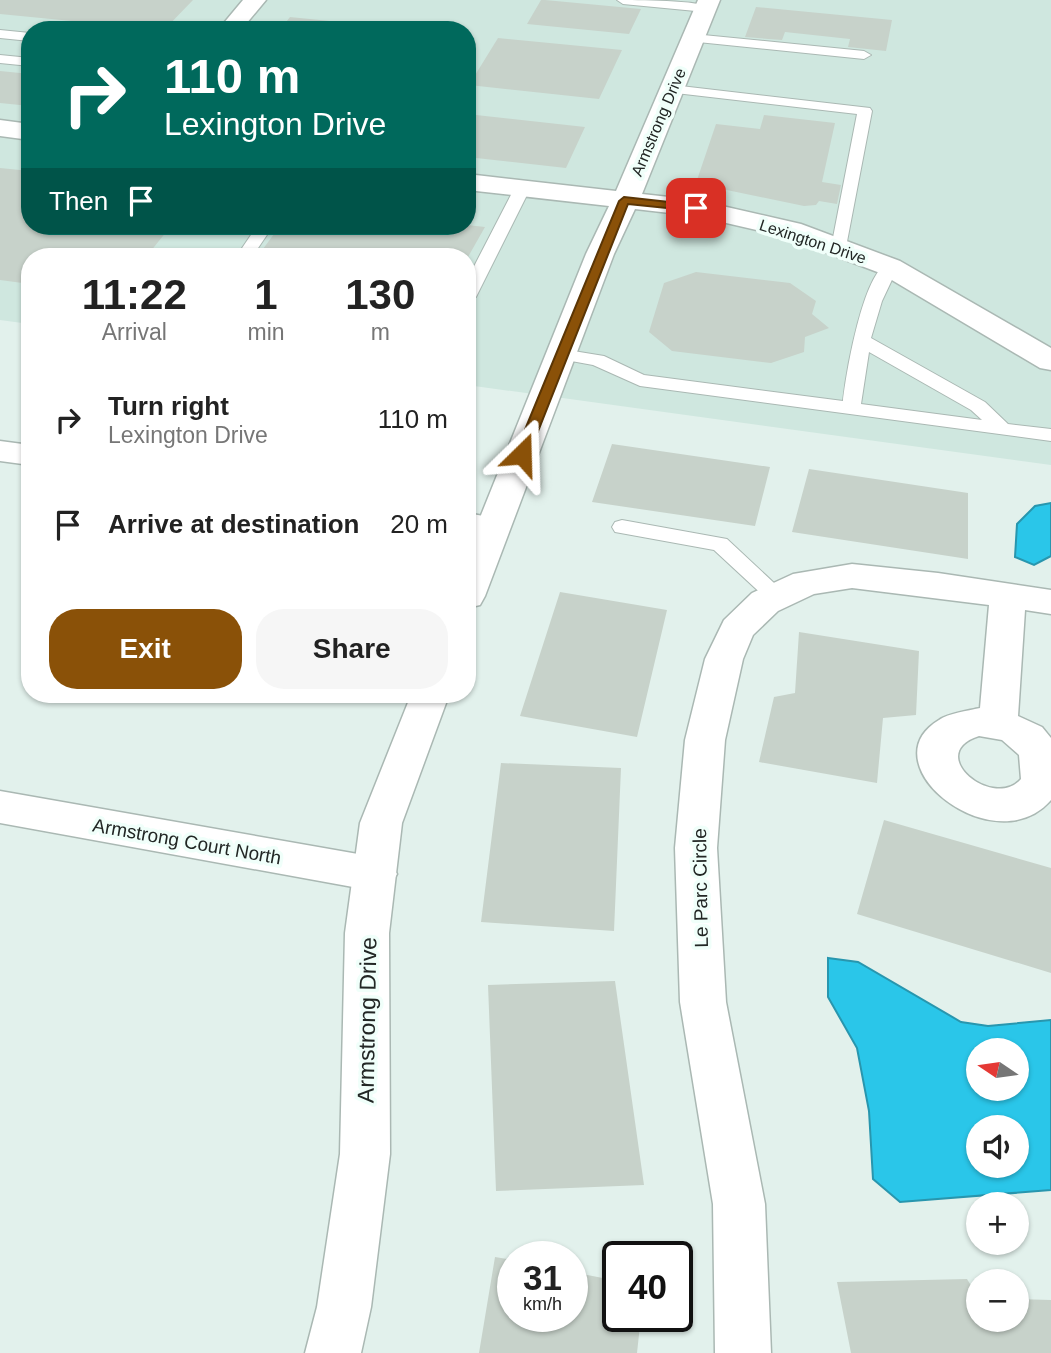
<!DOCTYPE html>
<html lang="en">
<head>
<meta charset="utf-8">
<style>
  body { margin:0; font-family:Helvetica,sans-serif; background:#f6f6f6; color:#222; height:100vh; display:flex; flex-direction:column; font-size:26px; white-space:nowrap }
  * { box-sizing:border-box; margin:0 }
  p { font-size:23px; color:#767676 }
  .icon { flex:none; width:38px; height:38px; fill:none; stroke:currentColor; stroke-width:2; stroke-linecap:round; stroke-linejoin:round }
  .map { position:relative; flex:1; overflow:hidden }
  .drawer { position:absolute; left:21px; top:248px; width:455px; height:455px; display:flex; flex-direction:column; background:#fff; border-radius:28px; box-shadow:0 2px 5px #0004 }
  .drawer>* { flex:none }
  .banner { position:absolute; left:21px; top:21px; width:455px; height:214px; border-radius:28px; box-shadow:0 2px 5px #0004; background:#00695c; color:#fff; overflow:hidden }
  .needle { width:46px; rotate:283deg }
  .fabs { position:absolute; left:966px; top:1038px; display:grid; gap:14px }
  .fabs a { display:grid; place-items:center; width:63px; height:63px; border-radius:50%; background:#fff; box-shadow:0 2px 5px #0004; font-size:35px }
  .speed { position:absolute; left:497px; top:1241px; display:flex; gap:14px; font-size:35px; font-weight:700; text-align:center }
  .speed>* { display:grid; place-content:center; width:91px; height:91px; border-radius:50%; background:#fff; box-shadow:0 2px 5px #0004; line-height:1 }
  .speed small { font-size:18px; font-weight:400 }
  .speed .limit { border:4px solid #111; border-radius:10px; background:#fff; color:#111 }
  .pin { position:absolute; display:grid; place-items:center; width:60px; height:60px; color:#fff; margin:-30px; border-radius:14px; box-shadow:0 4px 10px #0006 }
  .me { position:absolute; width:77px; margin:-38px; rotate:22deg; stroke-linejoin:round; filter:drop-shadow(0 0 5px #0008) }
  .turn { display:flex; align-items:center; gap:24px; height:147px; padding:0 28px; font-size:32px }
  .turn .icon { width:91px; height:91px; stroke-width:2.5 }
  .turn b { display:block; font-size:49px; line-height:60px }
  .then { display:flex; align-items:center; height:66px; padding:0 28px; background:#0003; gap:14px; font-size:26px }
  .eta { display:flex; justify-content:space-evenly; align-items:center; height:119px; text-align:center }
  .eta b { font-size:42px; font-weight:600; line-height:49px }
  .button { display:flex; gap:14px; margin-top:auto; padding:14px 28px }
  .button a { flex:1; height:80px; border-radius:28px; background:#8a5108; color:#fff; font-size:28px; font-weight:600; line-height:80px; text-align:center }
  .button a+a { background:#f6f6f6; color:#222 }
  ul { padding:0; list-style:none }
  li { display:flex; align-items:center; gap:21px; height:105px; padding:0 28px }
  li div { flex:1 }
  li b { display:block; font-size:26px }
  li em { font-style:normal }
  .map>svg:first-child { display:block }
  .built { fill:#cfe7df; fill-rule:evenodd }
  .water { fill:#2ac6e9; stroke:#2896ae; stroke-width:2; fill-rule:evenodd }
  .building { fill:#c7d2ca }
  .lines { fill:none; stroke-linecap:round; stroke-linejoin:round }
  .lane-casing { stroke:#aab8b3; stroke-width:2 }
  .street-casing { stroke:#aab8b3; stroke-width:3 }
  .secondary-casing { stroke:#aab8b3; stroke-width:3 }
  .lane { fill:#fff; fill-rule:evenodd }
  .street { fill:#fff; fill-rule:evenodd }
  .secondary { fill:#fff; fill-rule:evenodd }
  .route { fill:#8a5108; stroke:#5a3505; stroke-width:2 }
  .labels { text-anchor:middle; stroke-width:7; stroke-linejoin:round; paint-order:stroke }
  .far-street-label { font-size:16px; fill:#222725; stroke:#f0fffa }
  .street-label { font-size:19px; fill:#222725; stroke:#f0fffa }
  .near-street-label { font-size:23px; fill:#222725; stroke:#f0fffa }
</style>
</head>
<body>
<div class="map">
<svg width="1051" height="1353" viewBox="0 0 1051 1353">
  <rect width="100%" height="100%" fill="#e2f1ec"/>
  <path class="built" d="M0 0H1051V465L467 385V257H30V324L0 320ZM30 30H467V226H30Z"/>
  <path class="water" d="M1051 503V556L1034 565 1015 557 1017 524 1035 506Z
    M828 958 858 962 961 1022 988 1026 1051 1020V1190L900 1202 873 1179 869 1111 857 1048 828 997ZM978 1050H1017V1088H978ZM978 1127H1017V1166H978Z"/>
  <path class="building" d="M0 0H193L164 30 0 14Z
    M541 0H545L641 9 629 34 527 24Z
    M756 7 892 20 886 51 848 47 850 39 785 32 782 40 745 37Z
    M290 17 398 28 397 30H280Z
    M498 38 622 50 599 99 469 85Z
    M0 71 30 74V106L0 103Z
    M467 114 585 127 566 168 467 157Z
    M764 115 835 123 822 182 841 185 837 204 819 201 816 205 804 206 698 184 697 180 716 124 760 129Z
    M0 168 30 171V226H171L146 257H30V284L0 280Z
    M467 225 485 227 468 257H257L280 226Z
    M696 272 790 283 816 301 812 314 829 328 805 337 804 352 771 363 672 351 649 332 664 283Z
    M612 444 770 467 755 526 592 502Z
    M809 469 968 493V559L792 532Z
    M560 592 667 610 637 737 520 716Z
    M799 632 919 651 916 715 883 718 877 783 759 762 774 697 795 693Z
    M501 763 621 768 614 931 481 922Z
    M884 820 1051 868V973L857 914Z
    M615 981 644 1185 496 1191 488 985Z
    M495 1257 513 1260V1316H572V1272L618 1281V1316H641L637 1353H479Z
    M967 1279 978 1297V1320H1017V1299L1051 1300V1353H851L837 1282Z"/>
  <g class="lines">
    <g class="lane-casing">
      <path id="lane" d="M617 0C636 0 699 0 713 8L706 12 623 4Z
        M0 30 30 33V41L0 38Z
        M693 34 864 51 871 55 864 59 688 41V35Z
        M0 55 30 58V66L0 63Z
        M672 85 870 108 872 111 845 252 839 253 831 248 857 114 667 92V86Z
        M522 184 530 189 476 297 467 302V280L514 189Z
        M257 226H273L252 257H236Z
        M890 262 898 267 882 301 871 338 985 402 1008 424 1051 429V441L640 386 593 365 555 358 552 354 561 349 604 356 644 375 843 401C846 375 863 269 890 262ZM869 352 971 410 982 420 861 404Z
        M622 520 727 539 788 596 785 601 777 603 769 601 714 550 615 532 612 527 615 522Z"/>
    </g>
    <g class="street-casing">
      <path id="street" d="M243 0H266L241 30H218Z
        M0 441 30 445V465L0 461Z
        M467 513 505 520 510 528 505 536 493 539 467 535Z
        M852 564 938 573 1051 590V614L1025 610 1018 716 1042 727 1051 738V800C995 865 866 764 939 720 949 713 967 711 980 708L989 605 852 588 814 594 778 611 753 635 743 659 725 740 717 848 726 1002 765 1204 771 1353H715L713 1204 680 1002 675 848 685 740 705 659 724 620 752 593 793 574ZM979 736 1002 740 1019 755 1021 779C994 811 923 754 979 736Z
        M0 791 375 857 390 862 397 874 390 886 375 891 0 823Z"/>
    </g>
    <g class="secondary-casing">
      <path id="secondary" d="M698 0H720L642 194 696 200 801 224 900 261 1051 348V370L1040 368 880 273 782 236 696 216 635 209 614 254 485 596 480 605 467 608V550L586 254 609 206 467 190V174L616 191Z
        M0 120 30 124V140L0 136Z
        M411 695H449L402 823 389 933 390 1154 371 1307 361 1353H305L317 1307 340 1154 345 933 360 823Z"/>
    </g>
    <use href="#lane" class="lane"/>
    <use href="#street" class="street"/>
    <use href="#secondary" class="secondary"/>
  </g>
  <path class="route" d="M624 197 696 205 702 208 696 211 628 204 529 454 522 458 517 457 515 454 619 201Z"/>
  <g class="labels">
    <g class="far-street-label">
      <text transform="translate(658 122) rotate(-67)" y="6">Armstrong Drive</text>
      <text transform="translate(813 241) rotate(18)" y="6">Lexington Drive</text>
    </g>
    <g class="street-label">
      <text transform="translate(187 841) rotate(10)" y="7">Armstrong Court North</text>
      <text transform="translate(700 888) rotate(-91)" y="7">Le Parc Circle</text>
    </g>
    <g class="near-street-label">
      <text transform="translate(367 1020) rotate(-89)" y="8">Armstrong Drive</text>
    </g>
  </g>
</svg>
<div class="fabs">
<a><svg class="needle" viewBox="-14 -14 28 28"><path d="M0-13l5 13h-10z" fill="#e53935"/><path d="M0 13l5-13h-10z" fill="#767676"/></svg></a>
<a><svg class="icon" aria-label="sound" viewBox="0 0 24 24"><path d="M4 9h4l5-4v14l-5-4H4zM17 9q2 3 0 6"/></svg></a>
<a>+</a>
<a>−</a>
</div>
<div class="speed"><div>31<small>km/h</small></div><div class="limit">40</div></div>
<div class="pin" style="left:696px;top:208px;background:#d93025"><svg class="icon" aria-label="arrive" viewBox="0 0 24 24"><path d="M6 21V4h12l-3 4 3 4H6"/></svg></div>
<svg class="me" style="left:522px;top:454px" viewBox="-20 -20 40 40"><path d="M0-17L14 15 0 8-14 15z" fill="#8a5108" stroke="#fff" stroke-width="4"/></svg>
<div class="banner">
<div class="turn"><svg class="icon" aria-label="right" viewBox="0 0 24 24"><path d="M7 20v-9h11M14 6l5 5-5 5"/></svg><div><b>110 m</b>Lexington Drive</div></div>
<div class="then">Then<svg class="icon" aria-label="arrive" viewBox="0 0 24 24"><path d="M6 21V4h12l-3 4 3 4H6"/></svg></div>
</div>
<section class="drawer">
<div class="eta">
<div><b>11:22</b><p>Arrival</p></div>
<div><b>1</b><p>min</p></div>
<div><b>130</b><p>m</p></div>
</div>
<ul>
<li><svg class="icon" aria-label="right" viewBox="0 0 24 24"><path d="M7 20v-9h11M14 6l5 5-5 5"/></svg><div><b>Turn right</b><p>Lexington Drive</p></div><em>110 m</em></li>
<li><svg class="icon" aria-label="arrive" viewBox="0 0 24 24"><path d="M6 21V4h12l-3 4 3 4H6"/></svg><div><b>Arrive at destination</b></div><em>20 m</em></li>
</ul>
<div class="button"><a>Exit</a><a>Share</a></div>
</section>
</div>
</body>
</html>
